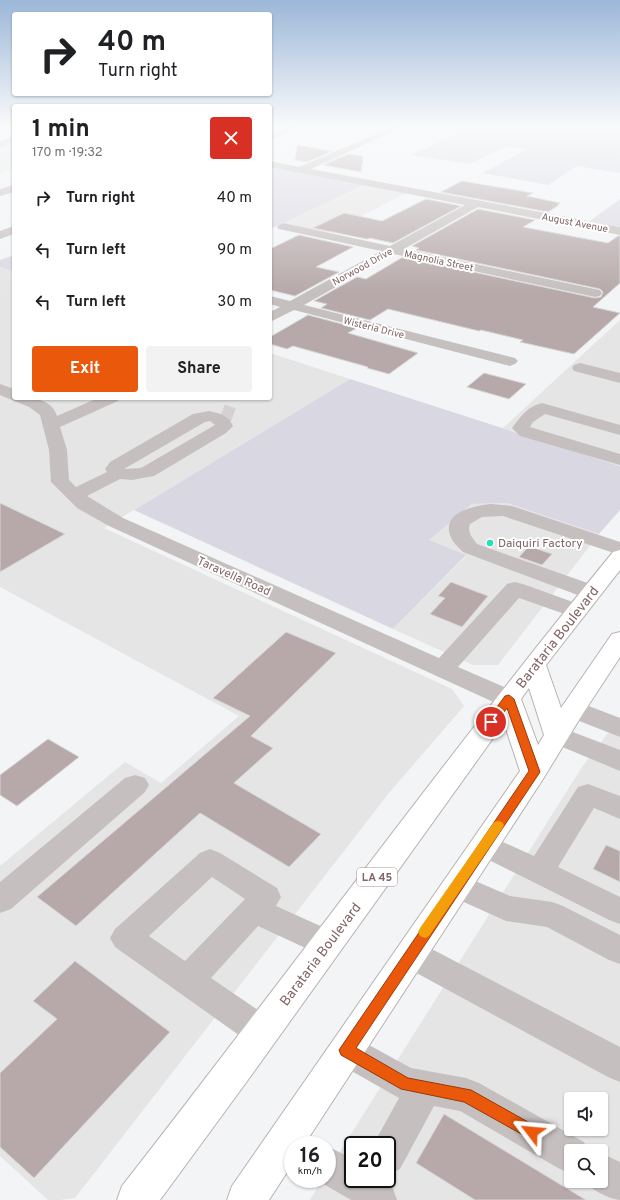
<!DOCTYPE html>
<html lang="en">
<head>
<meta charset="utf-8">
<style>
  body { margin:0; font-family:Overpass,sans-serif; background:#f2f2f2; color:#202124; height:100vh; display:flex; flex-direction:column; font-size:15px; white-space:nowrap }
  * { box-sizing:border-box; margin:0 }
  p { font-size:13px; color:#757577 }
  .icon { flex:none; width:22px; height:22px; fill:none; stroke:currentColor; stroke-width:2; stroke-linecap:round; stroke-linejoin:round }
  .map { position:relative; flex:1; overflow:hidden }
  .drawer { position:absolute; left:12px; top:104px; width:260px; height:296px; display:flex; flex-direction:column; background:#fff; border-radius:4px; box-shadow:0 1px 3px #0004 }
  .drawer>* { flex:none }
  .banner { position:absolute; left:12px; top:12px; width:260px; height:84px; border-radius:4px; box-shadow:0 1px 3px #0004; background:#fff; color:#202124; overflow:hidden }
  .controls { position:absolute; left:564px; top:1092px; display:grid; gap:8px }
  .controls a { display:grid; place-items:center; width:44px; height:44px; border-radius:4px; background:#fff; box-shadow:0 1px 3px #0004; font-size:20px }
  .speed { position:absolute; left:284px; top:1136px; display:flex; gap:8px; font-size:20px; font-weight:700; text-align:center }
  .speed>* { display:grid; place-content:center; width:52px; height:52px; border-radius:50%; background:#fff; box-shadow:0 1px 3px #0004; line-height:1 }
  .speed small { font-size:10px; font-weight:400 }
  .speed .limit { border:2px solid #111; border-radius:6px; background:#fff; color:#111 }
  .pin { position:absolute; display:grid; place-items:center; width:34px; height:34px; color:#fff; margin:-17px; border:2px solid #fff; border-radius:50%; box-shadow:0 1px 4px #0007 }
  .me { position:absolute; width:44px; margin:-22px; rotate:299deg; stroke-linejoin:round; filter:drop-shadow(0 0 3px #0008) }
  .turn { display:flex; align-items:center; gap:14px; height:84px; padding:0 20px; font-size:18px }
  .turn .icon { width:52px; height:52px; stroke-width:2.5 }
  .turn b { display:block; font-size:28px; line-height:34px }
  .round { display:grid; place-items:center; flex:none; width:42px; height:42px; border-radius:4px; background:#f2f2f2 }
  .head { display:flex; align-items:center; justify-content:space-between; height:68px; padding:0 20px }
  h1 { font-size:24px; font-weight:700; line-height:30px }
  .button { display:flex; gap:8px; margin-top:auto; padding:8px 20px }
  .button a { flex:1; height:46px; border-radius:4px; background:#ea580c; color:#fff; font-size:16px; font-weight:700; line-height:46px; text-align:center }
  .button a+a { background:#f2f2f2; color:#202124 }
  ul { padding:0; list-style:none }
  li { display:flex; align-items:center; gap:12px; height:52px; padding:0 20px }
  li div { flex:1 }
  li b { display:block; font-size:15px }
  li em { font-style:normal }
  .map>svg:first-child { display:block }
  .built { fill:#e6e5e6; fill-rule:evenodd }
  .green { fill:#d9d8e2 }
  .building { fill:#b7a9aa; stroke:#d5d6d7 }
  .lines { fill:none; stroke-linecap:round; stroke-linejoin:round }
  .minor-tunnel { stroke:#d6d0d2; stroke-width:16; stroke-dasharray:16 8; stroke-linecap:butt }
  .major-casing { stroke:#bab2b2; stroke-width:2 }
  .minor { fill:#c6bfbf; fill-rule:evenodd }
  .major { fill:#fff; fill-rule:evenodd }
  .route { fill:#ea580c; stroke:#983908 }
  .slow { fill:#f59e0b }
  .poi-dot { fill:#28e0b5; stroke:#fff; stroke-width:1.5 }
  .labels { text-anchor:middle; stroke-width:4; stroke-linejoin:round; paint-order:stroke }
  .far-street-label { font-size:10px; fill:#836566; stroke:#fff }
  .shield { fill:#fff; stroke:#a89394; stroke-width:1 }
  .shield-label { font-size:11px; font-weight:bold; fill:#836566 }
  .poi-label { font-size:12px; fill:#836566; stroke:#fff; text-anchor:start }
  .street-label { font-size:12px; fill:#836566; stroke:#fff }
  .near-street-label { font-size:14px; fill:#836566; stroke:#fff }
</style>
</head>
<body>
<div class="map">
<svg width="620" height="1200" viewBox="0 0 620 1200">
  <rect width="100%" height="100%" fill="#f2f4f6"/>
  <path class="built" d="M14 138V169L0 174V142Z
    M364 185 406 193 328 233 282 223Z
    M0 267 14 271V398H270V353L350 379 104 528 452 689 464 706 389 793 75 1198 60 1200H48L0 1156V866L125 762 161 783 239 716 0 587Z
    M620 320V466L503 428 596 342Z
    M507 503 599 534 498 665H473L393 629 466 556 428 540 472 504Z
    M620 717V1200H310L323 1179H327V1172L582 767ZM571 1099H601V1129H571ZM353 1145H387V1179H353ZM571 1151H601V1181H571Z"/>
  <path class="green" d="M475 125H620V173L577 166 548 185 483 173 527 149 507 146 470 164 411 155Z
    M270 166 364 185 270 229Z
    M620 199V227L590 221Z
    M14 255V271L0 267V260Z
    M350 379 620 466V510L599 534 507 503 472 504 429 540 466 555 393 629 134 510Z"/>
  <path class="building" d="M297 145 333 151 307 162 295 160Z
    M348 154 363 156 361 172 323 165Z
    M462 181 533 193 527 196 560 203 557 205H559L548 212 441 192Z
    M426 199 461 206 393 243 370 238 367 239 313 228 344 213 382 221Z
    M478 209 535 220 523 227 608 243 618 236H620V283L593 307 620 313 574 354 520 342 523 340 481 330 479 331 388 309 370 320 321 308 327 304 314 301 357 277 366 279 403 257 595 298 601 297 603 292 600 289 416 250 419 248 412 246Z
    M299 235 353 247 316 267 339 272 295 296 270 290V249Z
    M308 315 357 328 348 333 418 353 389 374 367 368 368 367 293 346 287 349 270 344V337Z
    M484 373 526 384 509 399 467 387Z
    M0 503 65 534 0 572Z
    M529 546 552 554 542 565 519 557Z
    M451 582 488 596 462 627 430 614 445 598 438 596Z
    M286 632 336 653 251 736 273 748 234 783 321 834 289 867 200 813 76 926 37 897 250 716 213 698Z
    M48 739 79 757 17 806 0 795V775Z
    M606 845 620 851V882L593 869Z
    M75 961 170 1032 34 1178 0 1147V1073L57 1019 33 1001Z
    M444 1114 586 1200H475L416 1163Z"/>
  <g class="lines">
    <path class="minor-tunnel" d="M222 412 233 416"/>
    <g class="major-casing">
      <path id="major" d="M620 550V570L546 665 561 708 612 634 620 632V657L582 715 543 779 304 1145H293V1163L269 1200H227L232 1186 520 771 504 723 245 1084 160 1200H117L122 1186C287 975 444 759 613 552ZM529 688 544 735 538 745 521 699Z"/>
    </g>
    <path class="minor" d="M292 125H303L302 127 270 140V134Z
      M397 125H408L311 169 620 227V235L478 207 404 249 595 289 600 290 602 293 600 296 595 297 394 254 304 305 515 358 518 361 515 364 510 366 294 310 270 322V312L280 307 270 304V296L290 301 381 251 279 229 277 227 279 225 283 223 390 246 465 205 270 167V161L299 167Z
      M14 137V143L0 147V141Z
      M14 185V192L0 196V189Z
      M14 226V234L0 239V231Z
      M580 363 620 373V383L574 371 572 368 574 365Z
      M0 384 14 389V398C30 398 51 397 57 416L98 398H120L118 401 60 427 67 450 69 480 76 487 107 472 105 469 110 462 193 414 209 411 221 414 229 419 233 426 226 433 154 476 132 480 120 479 87 496 123 518 439 658 507 584 515 582 523 584 584 606 587 611 584 616 576 618 519 598 458 667 518 693 521 699 518 705 509 707 500 705 109 526 77 508 51 482 49 450 40 415 29 407 0 395ZM210 421 215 425 141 468 124 469 205 422Z
      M542 403 620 425V435L545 414 533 422 530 427 620 454V465L520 436 512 428C520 417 528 406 542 403Z
      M491 504 512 506 620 542V555L503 516 482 517 470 524C467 532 472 537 477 544L599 587 602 592 599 597 591 599 583 597 463 552C458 547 452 542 450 535 442 512 474 506 491 504Z
      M573 700 620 718V737L564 715 560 709 564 703Z
      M557 726 620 750V771L548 741 544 735 548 729Z
      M135 775 145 778 149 785 145 792 11 909 0 913V882L125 778Z
      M588 784 620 796V819L594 808 558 867 620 897V924L609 920 475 853 471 845 475 837 485 834 534 856 578 787Z
      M210 849 220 853 277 888 281 897 276 906 338 934 343 944 338 954 327 958 258 926 211 978 274 1021 279 1032 274 1043 262 1048 250 1043 115 947 110 938 115 929 200 853ZM212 877 245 899 185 961 149 936Z
      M457 873 510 896 552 902 563 906 620 935V964L609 960 547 927 506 921 446 894 442 885 446 876Z
      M411 940 422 944 620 1047V1082L608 1077 400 964 395 954 400 944Z
      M346 1034 358 1039 411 1068 466 1078 479 1083 584 1142 588 1151H571V1174L558 1168 460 1111 434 1106 400 1169 387 1175V1145H373L399 1098 334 1061 329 1050 334 1039Z
      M327 1146 353 1159V1179H385L392 1186 397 1200H351L315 1179H327Z
      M601 1153 620 1162V1200C610 1199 590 1190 586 1181H601Z"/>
    <use href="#major" class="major"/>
  </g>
  <linearGradient id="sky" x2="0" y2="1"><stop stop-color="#9cb7d8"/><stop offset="0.43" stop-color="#f9fafb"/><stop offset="1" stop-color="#f9fafb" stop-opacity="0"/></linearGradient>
  <rect width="620" height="293" fill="url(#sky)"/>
  <path class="route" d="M509 695 514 699 540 772 356 1048 408 1078 471 1090 537 1127 539 1132 537 1138 532 1140 464 1102 401 1089 341 1055 339 1050 529 771 507 708 495 725H488L486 722 505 696Z"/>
  <path class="slow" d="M498 821 502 822 504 825 502 829 429 936 425 938 420 936 418 932 420 928 494 822Z"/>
  <circle class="poi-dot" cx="490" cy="543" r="4"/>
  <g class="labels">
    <g class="far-street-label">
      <text transform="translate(575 222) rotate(11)" y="4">August Avenue</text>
      <text transform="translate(439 260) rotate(12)" y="4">Magnolia Street</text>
      <text transform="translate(362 266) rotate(-29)" y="4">Norwood Drive</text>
      <text transform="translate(374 327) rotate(14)" y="4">Wisteria Drive</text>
    </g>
    <rect class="shield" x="357" y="868" width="40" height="18" rx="3"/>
    <g class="shield-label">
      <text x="377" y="881">LA 45</text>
    </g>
    <g class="poi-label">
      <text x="498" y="547">Daiquiri Factory</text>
    </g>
    <g class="street-label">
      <text transform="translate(234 576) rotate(24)" y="4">Taravella Road</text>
    </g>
    <g class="near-street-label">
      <text transform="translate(557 637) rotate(-52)" y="5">Barataria Boulevard</text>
      <text transform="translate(320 954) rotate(-53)" y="5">Barataria Boulevard</text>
    </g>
  </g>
</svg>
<div class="controls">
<a><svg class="icon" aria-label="sound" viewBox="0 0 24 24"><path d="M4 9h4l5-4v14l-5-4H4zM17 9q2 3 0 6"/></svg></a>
<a><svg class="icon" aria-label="search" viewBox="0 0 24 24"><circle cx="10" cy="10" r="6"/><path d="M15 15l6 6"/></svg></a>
</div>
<div class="speed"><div>16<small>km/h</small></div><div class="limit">20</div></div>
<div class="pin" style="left:491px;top:722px;background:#d93025"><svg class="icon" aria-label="arrive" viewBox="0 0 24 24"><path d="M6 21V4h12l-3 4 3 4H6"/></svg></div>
<svg class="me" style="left:532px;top:1132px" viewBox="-20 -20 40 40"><path d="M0-17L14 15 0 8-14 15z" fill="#ea580c" stroke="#fff" stroke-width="4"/></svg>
<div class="banner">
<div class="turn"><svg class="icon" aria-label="right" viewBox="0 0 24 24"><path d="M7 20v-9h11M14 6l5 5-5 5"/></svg><div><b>40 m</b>Turn right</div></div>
</div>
<section class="drawer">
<div class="head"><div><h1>1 min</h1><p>170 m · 19:32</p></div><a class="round" style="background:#d93025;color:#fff"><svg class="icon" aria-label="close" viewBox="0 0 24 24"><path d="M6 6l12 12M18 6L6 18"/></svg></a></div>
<ul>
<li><svg class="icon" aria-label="right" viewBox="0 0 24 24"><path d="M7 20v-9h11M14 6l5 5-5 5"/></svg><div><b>Turn right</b></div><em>40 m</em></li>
<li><svg class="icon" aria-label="left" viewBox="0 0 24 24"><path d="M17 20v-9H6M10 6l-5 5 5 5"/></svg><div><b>Turn left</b></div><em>90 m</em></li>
<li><svg class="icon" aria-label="left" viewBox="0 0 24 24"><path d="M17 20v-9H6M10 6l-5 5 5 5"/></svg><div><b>Turn left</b></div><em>30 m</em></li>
</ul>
<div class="button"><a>Exit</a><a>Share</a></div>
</section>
</div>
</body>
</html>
